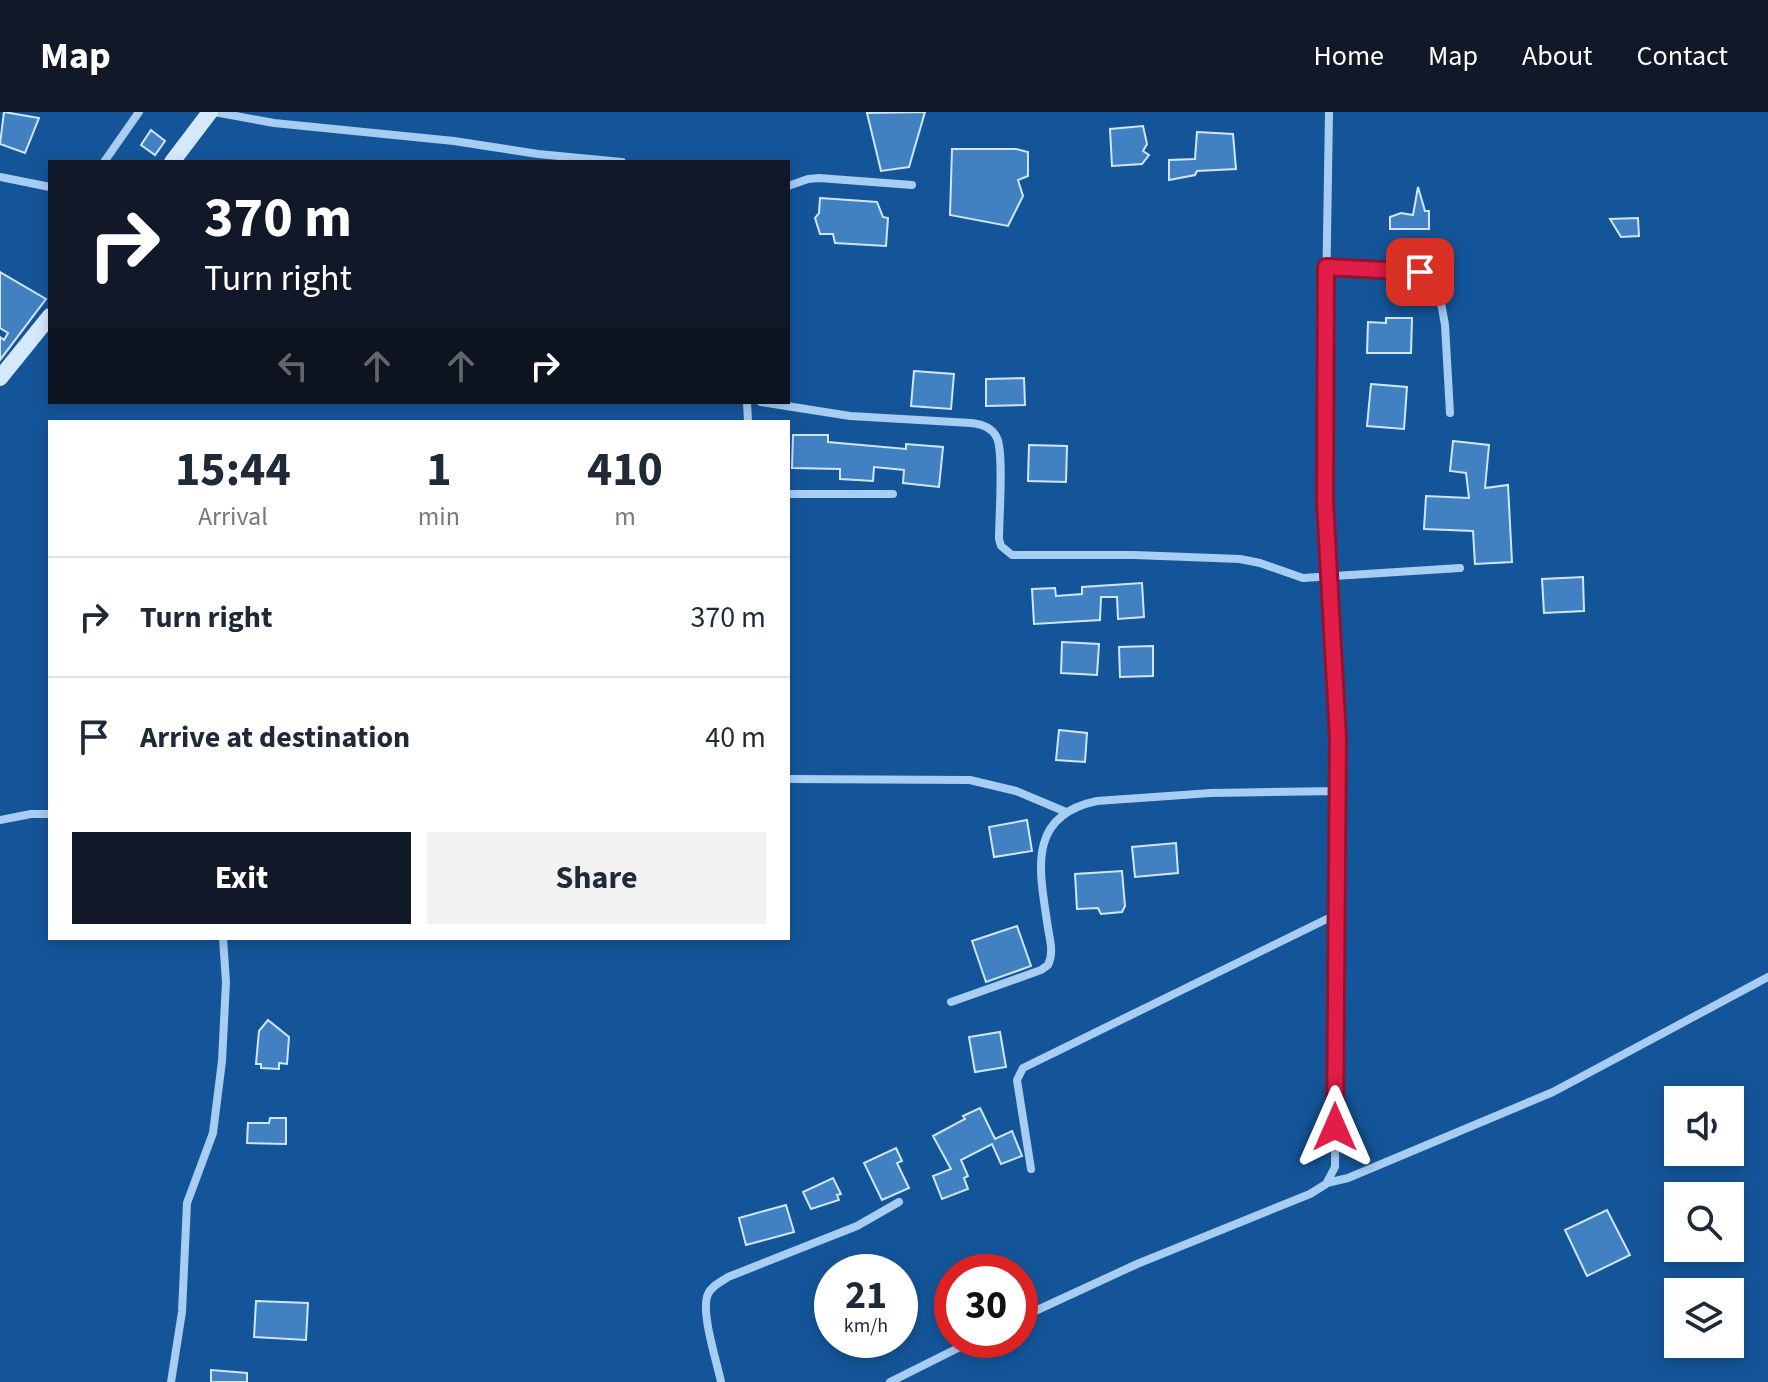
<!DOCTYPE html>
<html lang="en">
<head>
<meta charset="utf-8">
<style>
  body { margin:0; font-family:"Source Sans 3",sans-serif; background:#f2f2f3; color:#1f2937; height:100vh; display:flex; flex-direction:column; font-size:30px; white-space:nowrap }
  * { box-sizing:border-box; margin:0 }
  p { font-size:26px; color:#747a83 }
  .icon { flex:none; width:44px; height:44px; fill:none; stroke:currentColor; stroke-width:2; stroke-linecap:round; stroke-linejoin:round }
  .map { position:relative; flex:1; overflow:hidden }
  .drawer { position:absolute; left:48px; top:308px; width:742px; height:520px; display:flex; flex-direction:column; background:#fff; border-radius:0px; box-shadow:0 4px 12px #0003 }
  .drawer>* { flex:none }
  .banner { position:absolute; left:48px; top:48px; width:742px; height:244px; border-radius:0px; box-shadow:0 4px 12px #0003; background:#111827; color:#fff; overflow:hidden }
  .buttons { position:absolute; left:1664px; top:974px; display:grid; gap:16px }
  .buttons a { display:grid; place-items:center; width:80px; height:80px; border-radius:0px; background:#fff; box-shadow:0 4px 12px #0003; font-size:40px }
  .speed { position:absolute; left:814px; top:1142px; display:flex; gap:16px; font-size:40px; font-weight:700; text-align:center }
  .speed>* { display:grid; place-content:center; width:104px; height:104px; border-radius:50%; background:#fff; box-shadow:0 4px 12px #0003; line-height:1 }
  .speed small { font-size:20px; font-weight:400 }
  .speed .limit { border:12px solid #d22; background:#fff; color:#111 }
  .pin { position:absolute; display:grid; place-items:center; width:68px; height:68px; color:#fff; margin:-34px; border-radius:16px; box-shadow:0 4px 12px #0006 }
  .me { position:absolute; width:88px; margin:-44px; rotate:0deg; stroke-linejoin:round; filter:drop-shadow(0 0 6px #0008) }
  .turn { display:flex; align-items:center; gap:28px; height:168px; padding:0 24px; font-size:36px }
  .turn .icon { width:104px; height:104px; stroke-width:2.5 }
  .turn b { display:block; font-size:56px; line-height:68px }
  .lanes { display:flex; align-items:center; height:76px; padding:0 24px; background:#0003; justify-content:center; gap:40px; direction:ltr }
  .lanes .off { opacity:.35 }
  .eta { display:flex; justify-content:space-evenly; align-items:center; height:136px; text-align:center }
  .eta b { font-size:48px; font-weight:700; line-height:56px }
  .action { display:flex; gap:16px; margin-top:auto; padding:16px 24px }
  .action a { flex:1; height:92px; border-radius:0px; background:#111827; color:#fff; font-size:32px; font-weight:700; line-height:92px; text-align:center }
  .action a+a { background:#f2f2f3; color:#1f2937 }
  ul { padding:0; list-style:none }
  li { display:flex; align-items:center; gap:24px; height:120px; padding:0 24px; border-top:2px solid #e0e1e3 }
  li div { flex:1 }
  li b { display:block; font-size:30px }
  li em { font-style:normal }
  header { display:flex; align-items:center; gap:48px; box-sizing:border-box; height:112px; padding:0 40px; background:#111827; color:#fff }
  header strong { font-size:38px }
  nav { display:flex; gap:44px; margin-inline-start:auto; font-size:28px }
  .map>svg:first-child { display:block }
  .building { fill:#4181c2; stroke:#cfe6fd; stroke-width:2 }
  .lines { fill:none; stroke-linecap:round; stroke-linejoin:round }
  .street { stroke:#a7cdf3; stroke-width:8 }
  .secondary { stroke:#d6e9fc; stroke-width:16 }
  .route-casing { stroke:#92132f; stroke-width:20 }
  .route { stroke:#e11d48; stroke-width:14 }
</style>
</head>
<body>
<header>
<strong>Map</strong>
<nav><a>Home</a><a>Map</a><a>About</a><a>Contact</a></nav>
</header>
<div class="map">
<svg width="1768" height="1270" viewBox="0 0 1768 1270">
  <rect width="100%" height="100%" fill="#145599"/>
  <path class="building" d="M4 0 39 6 25 41 0 32Z
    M925 0 909 55 881 59 867 1Z
    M1143 14 1147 32 1143 39 1149 43 1142 52 1112 54 1110 17Z
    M151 18 165 29 155 43 141 33Z
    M1197 20 1233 22 1236 57 1197 59 1195 63 1169 68V48L1195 47Z
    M952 37H1016L1028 40V64L1018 68 1023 84 1008 114 950 103Z
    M1418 75 1425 99H1429V117H1390V105L1401 101 1413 103Z
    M820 86 877 90 883 105 888 106 886 134 835 131 833 122H820L815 106 819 101Z
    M1638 106 1639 124 1621 125 1610 107Z
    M0 160 46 187 0 248V225L4 228 8 221 0 216Z
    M1386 206H1412L1411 241H1367L1368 210 1386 211Z
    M914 259 954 262 951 297 911 294Z
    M1024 266 1025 293 986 294V267Z
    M1371 272 1407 275 1404 317 1367 314Z
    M793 323H828V330L906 337V332L943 335 939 375 903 371 904 358 874 355 873 369 840 367V357L792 356Z
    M1453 329 1489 333 1485 376 1508 373 1512 450 1475 452 1473 419 1424 417 1426 384 1469 386 1466 361 1450 359Z
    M1029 333 1067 334 1066 370 1028 369Z
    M1583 465 1584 499 1544 501 1542 467Z
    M1142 471 1144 505 1118 507 1117 485H1101L1100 508 1034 512 1032 477 1055 476 1056 484 1082 482V475Z
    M1062 530 1099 532 1097 563 1061 561Z
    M1153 534V564L1120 565 1119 535Z
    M1059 618 1087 621 1085 650 1056 648Z
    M1027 708 1032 739 994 745 989 715Z
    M1176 731 1178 761 1135 765 1132 735Z
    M1122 759 1125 794 1122 800 1101 802 1098 796 1077 797 1075 762Z
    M1017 814 1031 854 986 870 972 829Z
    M268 908 289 925 287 952 279 951V957L261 956V952H256L259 919Z
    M1000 920 1006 955 975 960 969 925Z
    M980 996 995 1027 1012 1019 1022 1044 1001 1052 992 1032 961 1048 968 1064 964 1066 968 1077 942 1087 933 1064 951 1057 933 1024 965 1007 963 1004Z
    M270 1006H286V1032L247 1031 248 1011H269Z
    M896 1036 902 1049 897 1051 909 1076 882 1088 864 1051Z
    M833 1066 841 1082 837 1083 839 1088 811 1097 803 1080Z
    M786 1093 794 1120 746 1133 739 1106Z
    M1607 1098 1630 1143 1587 1164 1565 1118Z
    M256 1189 308 1191 306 1228 254 1225Z
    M211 1258 247 1261V1270H211Z"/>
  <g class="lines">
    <path class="street" d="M214 0 274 11 454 29 538 42 622 50
      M104 50 139 0
      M0 65 50 75
      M788 74 808 67 819 66 912 73
      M1326 155 1420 160 1437 168 1445 213 1450 301
      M747 290 748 310
      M761 290 850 304 971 311C982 312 992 315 997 326 1004 341 999 406 999 427L1001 434 1012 443H1134L1240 447 1260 451 1303 466 1460 456
      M788 382H893
      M788 667 970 668 1016 679 1066 700
      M0 708 31 702H50
      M951 890 1041 858 1048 853C1054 841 1050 828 1048 816 1040 761 1025 704 1097 689L1211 681 1338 679
      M1031 1057 1017 968 1023 956 1335 803
      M1327 1071 1348 1066 1553 980 1768 865
      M1020 1206 1137 1152 1310 1082 1326 1072 1335 1055 1338 626 1328 466 1324 314 1329 0
      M171 1270 182 1200 187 1091 213 1021 222 949 226 870 223 826
      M721 1270C717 1250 700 1199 708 1182 711 1174 721 1170 728 1165L857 1114 899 1090
      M890 1270 974 1228"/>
    <path class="secondary" d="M172 50 210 0
      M0 266 50 204"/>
  </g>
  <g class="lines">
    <g class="route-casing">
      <path id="route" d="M1335 1015 1338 626 1325 390 1326 155 1420 160"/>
    </g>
    <use href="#route" class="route"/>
  </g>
</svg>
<div class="buttons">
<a><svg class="icon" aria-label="sound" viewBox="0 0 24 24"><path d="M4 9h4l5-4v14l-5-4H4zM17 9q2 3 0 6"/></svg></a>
<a><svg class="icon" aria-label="search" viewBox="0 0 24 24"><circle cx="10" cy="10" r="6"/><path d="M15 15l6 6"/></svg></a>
<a><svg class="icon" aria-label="layers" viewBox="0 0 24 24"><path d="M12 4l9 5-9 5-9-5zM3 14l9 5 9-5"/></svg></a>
</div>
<div class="speed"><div>21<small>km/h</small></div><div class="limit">30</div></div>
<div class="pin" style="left:1420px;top:160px;background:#d93025"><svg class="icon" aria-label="arrive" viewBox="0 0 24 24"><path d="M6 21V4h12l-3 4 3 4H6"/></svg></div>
<svg class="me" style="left:1335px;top:1015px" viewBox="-20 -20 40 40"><path d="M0-17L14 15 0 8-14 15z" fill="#e11d48" stroke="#fff" stroke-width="4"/></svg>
<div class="banner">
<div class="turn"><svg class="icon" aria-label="right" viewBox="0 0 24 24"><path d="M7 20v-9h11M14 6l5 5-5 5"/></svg><div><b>370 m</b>Turn right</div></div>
<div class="lanes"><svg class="icon off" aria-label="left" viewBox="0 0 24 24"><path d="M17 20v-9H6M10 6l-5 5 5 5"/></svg><svg class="icon off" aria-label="ahead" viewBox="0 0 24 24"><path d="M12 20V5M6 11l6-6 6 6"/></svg><svg class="icon off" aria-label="ahead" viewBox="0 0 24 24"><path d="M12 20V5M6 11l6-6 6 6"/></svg><svg class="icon" aria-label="right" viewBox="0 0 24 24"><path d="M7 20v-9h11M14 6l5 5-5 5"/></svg></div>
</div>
<section class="drawer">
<div class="eta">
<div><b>15:44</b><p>Arrival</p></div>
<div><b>1</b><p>min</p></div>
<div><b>410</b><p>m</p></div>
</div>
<ul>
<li><svg class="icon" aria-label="right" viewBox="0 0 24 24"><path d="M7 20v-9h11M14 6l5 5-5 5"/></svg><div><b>Turn right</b></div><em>370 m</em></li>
<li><svg class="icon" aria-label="arrive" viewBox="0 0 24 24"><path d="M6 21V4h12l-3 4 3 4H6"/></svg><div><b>Arrive at destination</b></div><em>40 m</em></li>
</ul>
<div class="action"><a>Exit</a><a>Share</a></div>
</section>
</div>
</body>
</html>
